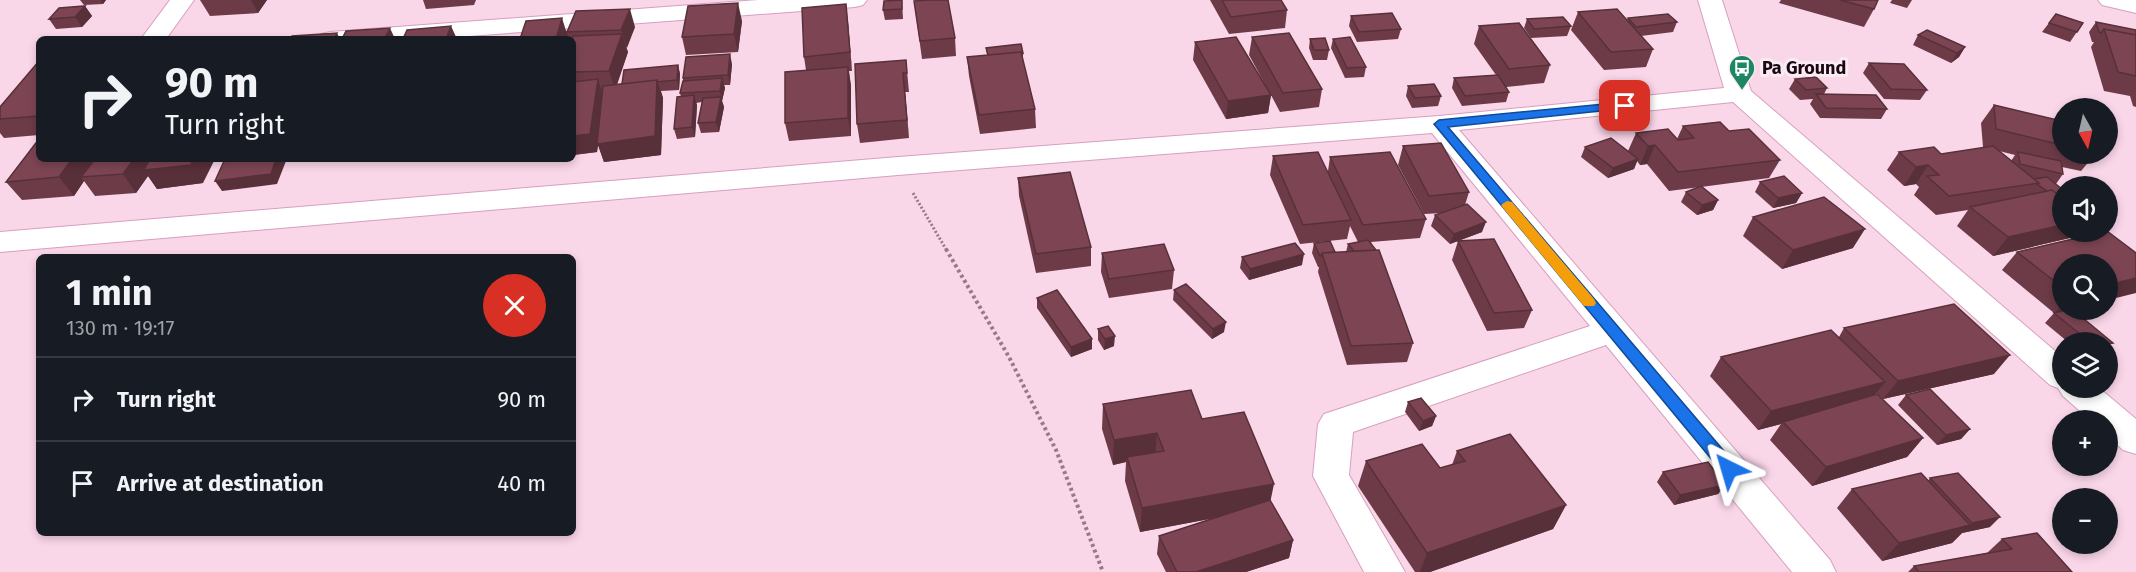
<!DOCTYPE html>
<html lang="en">
<head>
<meta charset="utf-8">
<style>
  body { margin:0; font-family:"Fira Sans",sans-serif; background:#20242c; color:#f1f3f6; height:100vh; display:flex; flex-direction:column; font-size:22px; white-space:nowrap }
  * { box-sizing:border-box; margin:0 }
  p { font-size:20px; color:#9ea1a6 }
  .icon { flex:none; width:33px; height:33px; fill:none; stroke:currentColor; stroke-width:2; stroke-linecap:round; stroke-linejoin:round }
  .map { position:relative; flex:1; overflow:hidden }
  .side { position:absolute; left:36px; top:254px; width:540px; height:282px; display:flex; flex-direction:column; background:#171b24; border-radius:9px; box-shadow:0 3px 9px #0003 }
  .side>* { flex:none }
  .hud { position:absolute; left:36px; top:36px; width:540px; height:126px; border-radius:9px; box-shadow:0 3px 9px #0003; background:#171b24; color:#f1f3f6; overflow:hidden }
  .needle { width:39px; rotate:172deg }
  .fabs { position:absolute; left:2052px; top:98px; display:grid; gap:12px }
  .fabs a { display:grid; place-items:center; width:66px; height:66px; border-radius:50%; background:#171b24; box-shadow:0 3px 9px #0003; font-size:30px }
  .pin { position:absolute; display:grid; place-items:center; width:51px; height:51px; color:#fff; margin:-26px; border-radius:12px; box-shadow:0 3px 9px #0006 }
  .me { position:absolute; width:66px; margin:-33px; rotate:320deg; stroke-linejoin:round; filter:drop-shadow(0 0 4px #0008) }
  .turn { display:flex; align-items:center; gap:21px; height:126px; padding:0 30px; font-size:27px }
  .turn .icon { width:78px; height:78px; stroke-width:2.5 }
  .turn b { display:block; font-size:42px; line-height:51px }
  .round { display:grid; place-items:center; flex:none; width:63px; height:63px; border-radius:32px; background:#20242c }
  .overview { display:flex; align-items:center; justify-content:space-between; height:102px; padding:0 30px }
  h1 { font-size:36px; font-weight:700; line-height:45px }
  ul { padding:0; list-style:none }
  li { display:flex; align-items:center; gap:18px; height:84px; padding:0 30px; border-top:2px solid #363941 }
  li div { flex:1 }
  li b { display:block; font-size:22px }
  li em { font-style:normal }
  .map>svg:first-child { display:block }
  .lines { fill:none; stroke-linecap:round; stroke-linejoin:round }
  .minor-casing { stroke:#d79fbf; stroke-width:2 }
  .path-far1 { stroke:#967a8a; stroke-width:3; stroke-dasharray:2 2; stroke-linecap:butt }
  .path { stroke:#967a8a; stroke-width:4; stroke-dasharray:3 3; stroke-linecap:butt }
  .minor { fill:#fff; fill-rule:evenodd }
  .wall { fill:#6c3b47; fill-rule:evenodd }
  .shaded-wall { fill:#58303a }
  .building { fill:#7d4553; stroke:#58303a; stroke-width:1.5 }
  .route { fill:#1a73e8; stroke:#114b97; stroke-width:1.5 }
  .slow { fill:#f59e0b }
  .labels { text-anchor:middle; stroke-width:6; stroke-linejoin:round; paint-order:stroke }
  .poi-label { font-size:18px; font-weight:bold; fill:#190712; stroke:#f8ebf2; text-anchor:start }
</style>
</head>
<body>
<div class="map">
<svg width="2136" height="572" viewBox="0 0 2136 572">
  <rect width="100%" height="100%" fill="#fad6e9"/>
  <g class="lines">
    <g class="minor-casing">
      <path id="minor" d="M170 0H194L166 39H141Z
        M758 0H867L863 5 855 7 429 39H318L321 34 330 32Z
        M1698 0H1722L1751 91 2062 357V387H2098L2136 419V454L2123 450 2108 436V420H2090L2063 396 2058 388 2050 385 1733 102 1459 130 1830 560 1836 572H1792L1606 345 1353 432 1349 475 1405 572H1364L1313 476 1318 424 1324 414 1590 326 1432 133 898 175 0 252V232L898 157 1439 116 1724 88Z
        M2098 0H2136V13L2102 5Z"/>
    </g>
    <path class="path-far1" d="M913 193 947 251"/>
    <path class="path" d="M946 249 1009 357 1056 450 1103 572"/>
    <use href="#minor" class="minor"/>
  </g>
  <path class="wall" d="M80 0H106L103 4 84 5Z
    M200 0H267L258 13 210 16Z
    M423 0H476L474 5 426 9Z
    M902 0 903 19 885 20 883 10Z
    M1210 0H1281L1287 10 1285 28 1229 34Z
    M1781 0H1878L1874 9 1864 27 1779 3Z
    M1892 0H1912L1907 8 1890 3Z
    M914 1 955 38 956 56 922 59Z
    M85 6 92 16 82 27 56 29 49 19Z
    M1578 12 1627 20 1628 18 1677 22 1673 32 1641 36 1653 49 1646 67 1604 70 1571 30Z
    M2056 14 2083 23 2070 42 2042 32Z
    M1351 16 1401 29 1398 39 1357 42 1349 26Z
    M1527 19 1571 26 1567 36 1531 38 1524 28Z
    M742 21 738 52 686 55 682 37Z
    M848 22 852 71H849L851 86V136L789 141 785 123 806 70 804 57Z
    M2096 22 2136 30V107L2133 106 2130 96 2104 91 2091 47 2094 42H2092L2089 32Z
    M1479 26 1550 65 1544 83 1506 87 1509 92 1506 102 1462 106 1452 88 1454 78 1496 75 1474 44Z
    M635 27 626 48 628 52 617 85 622 84 678 65 680 74 679 90 661 91 663 98 661 155 604 162 598 145 597 152 573 155V39H569L568 37 520 39 567 31Z
    M1918 35 1965 47 1959 57 1951 63 1913 45Z
    M1252 37 1322 89 1319 107 1280 112 1271 95 1268 113 1226 119 1193 60 1195 42 1268 90 1249 55Z
    M1310 39 1329 50 1327 60H1313L1309 48Z
    M1333 39 1366 67 1364 77 1345 78 1331 48Z
    M986 48 1023 53V60L1035 109 1036 128 980 134 969 76 967 57 987 55Z
    M906 60 909 92H905L909 138 860 143 857 124Z
    M39 61V135L4 138 0 133V107Z
    M1869 63 1927 90 1920 100 1884 99 1863 73Z
    M732 64 730 85H724L725 88 722 101 724 107 719 132 701 133 698 123 702 102 696 103 697 105 695 137 677 139 674 129 681 97 680 93 683 81V78Z
    M1795 79 1827 88 1824 94 1887 109 1881 119 1820 118 1810 104 1813 99 1800 100 1789 89Z
    M1408 86 1441 96 1438 106 1412 108 1406 96Z
    M1994 105 2062 121V153H2096L2081 171 2062 167 2063 174 2056 184 2062 231H2080L2074 237 1993 256 1957 226 1968 210 1936 215 1914 195 1919 187 1916 184 1904 186 1887 170 1899 152 1941 154 1985 148 1983 147 1981 123ZM1999 151 2015 155 2011 161Z
    M1683 126 1729 131 1780 160 1769 178 1701 187 1718 200 1713 210 1697 215 1681 202 1686 192 1700 187 1669 191 1647 164 1640 165 1637 161 1634 169 1608 178 1581 157 1585 147 1628 151 1636 133 1677 139Z
    M39 139 203 183 157 189 148 176 136 193 95 196 84 181 74 196 22 200 6 182Z
    M1403 146 1469 192 1465 205 1482 232 1458 241 1532 310 1524 328 1487 331 1452 260 1458 241 1450 244 1431 226 1435 215 1443 213 1424 214 1398 165Z
    M1273 156 1328 171 1330 157 1426 219 1420 238 1371 242 1413 343 1407 362 1347 365 1318 272 1319 267H1318L1312 253 1314 243 1335 252H1346L1348 244 1358 242 1350 226 1347 239 1300 244 1270 175Z
    M1018 178 1091 247V266L1036 273 1019 196Z
    M1760 182 1802 193 1796 203 1773 208 1755 192Z
    M1753 217 1853 248 1782 269 1743 236Z
    M2017 252 2062 264V309L2108 342H2068L2045 323 2054 313 2002 270Z
    M1102 253 1174 270 1172 289 1109 298 1101 272Z
    M1242 257 1302 265 1249 280 1240 268Z
    M1174 290 1224 332 1212 339 1173 300Z
    M1037 298 1092 349 1071 357 1037 308Z
    M1844 328 1994 374 1883 399 1876 393 1875 395 1923 438 1907 457 1812 486 1770 440 1781 424 1758 430 1710 376 1721 357 1839 337Z
    M1098 329 1114 346 1104 350 1098 340Z
    M1906 395 1970 429 1961 439 1937 445 1898 405Z
    M1408 402 1436 416 1432 426 1419 431 1405 412Z
    M1103 404 1202 419 1270 501 1293 540 1289 558 1246 572H1166L1157 554 1159 536 1214 518 1140 532 1125 481 1126 462 1113 465 1102 429Z
    M1457 451 1566 505 1553 529 1430 572H1415L1358 486 1366 461 1440 468 1452 465Z
    M1663 472 1725 485 1718 494 1674 505 1657 482Z
    M1930 478 1990 527 1962 533 1952 543 1882 561 1837 508 1852 489 1928 481Z
    M2002 539 2072 572H1908L1914 566 1987 553Z"/>
  <path class="shaded-wall" d="M100 0H106L103 4Z
    M251 0H267L258 13Z
    M738 3 742 21 738 52 734 34Z
    M846 4 848 22 852 71 850 52Z
    M85 6 92 16 82 27 75 17Z
    M630 9 635 27 627 48 621 30Z
    M562 18 568 37V39H556Z
    M451 26 457 39H446Z
    M390 28 395 39H384Z
    M337 33 340 39H334Z
    M622 34 628 52 615 89 609 71Z
    M1965 47 1959 57 1951 63 1957 53Z
    M730 54 732 64 730 85 728 75Z
    M678 65 680 74 679 90 677 80Z
    M848 67 851 86V136L848 118Z
    M903 73 905 92 909 138 907 120Z
    M722 78 725 88 722 101 724 107 719 132 716 122 721 97 720 91Z
    M598 79 604 98 657 80 663 98 661 155 604 162 598 145 597 152 573 155V136Z
    M694 95 697 105 695 137 692 127Z
    M1271 95 1268 113 1226 119 1228 101Z
    M1655 145 1647 164 1640 165 1648 146Z
    M72 159H100L81 177 84 181 74 196 59 177Z
    M134 159H215L203 183 157 189 148 176 136 193 123 174Z
    M276 159H285L286 161 277 184 222 191 215 181Z
    M1638 159 1634 169 1608 178 1613 168Z
    M1928 165 1916 184 1904 186 1916 167Z
    M1802 193 1796 203 1773 208 1778 198Z
    M1718 200 1713 210 1697 215 1702 205Z
    M1486 222 1482 232 1450 244 1454 234Z
    M2062 225V231H2080L2074 237 1993 256 2008 237Z
    M1865 229 1853 248 1782 269 1793 250Z
    M1304 254 1302 265 1249 280 1250 269Z
    M2136 278V293L2108 300V285Z
    M2062 304V309H2071L2055 313Z
    M1226 322 1224 332 1212 339 1213 329Z
    M1115 336 1114 346 1104 350 1105 339Z
    M1092 339V349L1071 357V347Z
    M2010 355 1994 374 1883 399 1898 381Z
    M1885 382 1871 400 1783 422 1781 424 1758 430 1771 411Z
    M1436 416 1432 426 1419 431 1423 421Z
    M1970 429 1961 439 1937 445 1946 435Z
    M1157 433 1155 458 1127 457 1126 462 1113 465 1114 440Z
    M1923 438 1907 457 1812 486 1826 467Z
    M1274 484 1269 508 1140 532 1142 508Z
    M1725 485 1718 494 1674 505 1680 495Z
    M1566 505 1553 529 1430 572H1420L1427 553Z
    M2000 517 1990 527 1962 533 1972 523Z
    M1970 525 1952 543 1882 561 1899 543Z
    M1293 540 1289 558 1246 572H1196Z"/>
  <path class="building" d="M902 0V9L883 10 884 1Z
    M929 0H948L955 38 920 41 914 1Z
    M1222 0H1281L1287 10 1231 17Z
    M1840 0H1878L1874 9Z
    M738 3 734 34 682 37 688 6Z
    M846 4 850 52 804 57 802 8Z
    M85 6 75 17 49 19 59 8Z
    M630 9 621 30 567 32 576 11Z
    M1617 9 1653 49 1611 52 1578 12Z
    M1392 13 1401 29 1359 32 1351 16Z
    M1668 14 1677 22 1636 27 1628 18Z
    M2056 14 2083 23 2077 32 2049 23Z
    M1563 17 1571 26 1534 29 1527 19Z
    M562 18 556 39H520L526 21Z
    M2096 22 2136 30V35L2104 29 2101 33 2099 32Z
    M1519 23 1550 65 1509 69 1479 26Z
    M451 26 446 39H403L407 30Z
    M390 28 384 39H342L346 31Z
    M2104 29 2136 35V76L2118 72Z
    M1927 30 1965 47 1957 53 1918 35Z
    M337 33 334 39H290L292 36Z
    M1289 33 1322 89 1283 93 1252 37Z
    M622 34 609 71 573 72V39H572L573 36Z
    M1236 37 1271 95 1228 101 1195 42Z
    M1350 37 1366 67 1347 68 1333 39Z
    M1325 38 1329 50H1314L1310 39Z
    M1021 44 1023 53 1021 52 988 55 986 48Z
    M1021 52 1035 109 979 115 967 57Z
    M730 54 728 75 683 78 686 57Z
    M906 60 907 73H903L907 120 857 124 855 64Z
    M39 61V116L0 119V107Z
    M1869 63 1904 64 1927 90 1891 89Z
    M678 65 677 80 657 82V80L622 84 624 70Z
    M848 67V118L785 123V72Z
    M1498 75 1509 92 1465 96 1454 78Z
    M1816 77 1827 88 1806 90 1795 79Z
    M722 78 720 91 680 93 683 81Z
    M598 79 590 134 573 136V82Z
    M657 80 655 136 597 144 603 86Z
    M1434 84 1441 96 1415 98 1408 86Z
    M1816 94 1876 95 1887 109 1826 108Z
    M694 95 692 127 674 129 677 97Z
    M721 97 716 122 698 123 703 98Z
    M1994 105 2062 121V145L1996 129Z
    M1720 122 1729 131 1749 129 1780 160 1678 172 1655 145 1648 146 1636 133 1668 129 1678 140 1694 138 1683 126Z
    M1611 138 1638 159 1613 168 1585 147Z
    M39 139V159H72L59 177 6 182Z
    M1441 143 1469 192 1429 196 1403 146Z
    M1993 146 2039 183 1949 196 1927 176 1939 175 1928 165 1916 167 1899 152 1934 147 1941 154Z
    M1318 152 1351 220 1303 225 1273 156Z
    M1390 152 1426 219 1363 225 1330 157Z
    M2018 152 2061 161 2063 174 2020 164Z
    M95 159H134L123 174 81 177Z
    M150 159H193L191 165 144 170Z
    M225 159H276L271 174 215 181Z
    M1070 172 1091 247 1036 254 1018 178Z
    M1784 176 1802 193 1778 198 1760 182Z
    M2047 177 2062 189V198L2052 190 2047 191 2037 184 2039 183 2034 179Z
    M1701 186 1718 200 1702 205 1686 192Z
    M2052 190 2062 198V225L2008 237 1970 207Z
    M1824 197 1865 229 1793 250 1753 217Z
    M1467 204 1486 222 1454 234 1435 215Z
    M2107 231 2136 253V278L2108 285V264H2062V287L2017 252Z
    M1494 239 1532 310 1494 313 1458 241Z
    M1368 240 1376 250 1354 251 1348 244Z
    M1330 241 1335 252 1322 253 1321 256H1320L1314 243Z
    M1295 243 1304 254 1250 269 1242 257Z
    M1164 244 1174 270 1109 279 1102 253Z
    M1379 250 1413 343 1351 346 1322 253Z
    M1186 284 1226 322 1213 329 1174 290Z
    M1057 290 1092 339 1071 347 1037 298Z
    M1954 304 2010 355 1898 381 1844 328Z
    M2072 309 2113 343 2108 344V342H2090L2054 313Z
    M1108 326 1115 336 1105 339 1098 329Z
    M1831 330 1885 382 1771 411 1721 357Z
    M1930 389 1970 429 1946 435 1906 395Z
    M1191 390 1202 419 1244 412 1274 484 1142 508 1127 457 1164 451 1157 433 1114 440 1103 404Z
    M1877 394 1923 438 1826 467 1783 422Z
    M1421 398 1436 416 1423 421 1408 402Z
    M1510 434 1566 505 1427 553 1366 461 1422 444 1440 468 1465 461 1457 451Z
    M1708 462 1725 485 1680 495 1663 472Z
    M1921 473 1970 525 1899 543 1852 489Z
    M1958 473 2000 517 1972 523 1930 478Z
    M1270 500 1293 540 1196 572H1177L1159 536Z
    M2037 533 2072 572H1919L1914 566 2012 549 2002 539Z"/>
  <path class="route" d="M1625 102 1629 103V108L1448 127 1735 464 1737 469 1735 473 1729 475 1723 473 1434 124 1439 120Z"/>
  <path class="slow" d="M1507 201 1512 202 1594 299 1596 303 1594 306H1584L1503 208 1501 205Z"/>
  <defs>
    <g id="bus-pin" transform="scale(1.35)"><path d="M0 17L-7.5 6A9.5 9.5 0 1 1 7.5 6Z" fill="#1d8662" stroke="#f8ebf2"/><path d="M-5-6H5V4H4V6H2V4H-2V6H-4V4H-5ZM-3.5-4V0h7V-4ZM-3.5 1.2v1.5H-2V1.2ZM2 1.2v1.5H3.5V1.2Z" fill="#fff"/></g>
  </defs>
  <g fill-rule="evenodd">
    <use href="#bus-pin" x="1742" y="68"/>
  </g>
  <g class="labels">
    <g class="poi-label">
      <text x="1762" y="74">Pa Ground</text>
    </g>
  </g>
</svg>
<div class="fabs">
<a><svg class="needle" viewBox="-14 -14 28 28"><path d="M0-13l5 13h-10z" fill="#e53935"/><path d="M0 13l5-13h-10z" fill="#9ea1a6"/></svg></a>
<a><svg class="icon" aria-label="sound" viewBox="0 0 24 24"><path d="M4 9h4l5-4v14l-5-4H4zM17 9q2 3 0 6"/></svg></a>
<a><svg class="icon" aria-label="search" viewBox="0 0 24 24"><circle cx="10" cy="10" r="6"/><path d="M15 15l6 6"/></svg></a>
<a><svg class="icon" aria-label="layers" viewBox="0 0 24 24"><path d="M12 4l9 5-9 5-9-5zM3 14l9 5 9-5"/></svg></a>
<a>+</a>
<a>−</a>
</div>
<div class="pin" style="left:1625px;top:106px;background:#d93025"><svg class="icon" aria-label="arrive" viewBox="0 0 24 24"><path d="M6 21V4h12l-3 4 3 4H6"/></svg></div>
<svg class="me" style="left:1729px;top:469px" viewBox="-20 -20 40 40"><path d="M0-17L14 15 0 8-14 15z" fill="#1a73e8" stroke="#fff" stroke-width="4"/></svg>
<div class="hud">
<div class="turn"><svg class="icon" aria-label="right" viewBox="0 0 24 24"><path d="M7 20v-9h11M14 6l5 5-5 5"/></svg><div><b>90 m</b>Turn right</div></div>
</div>
<section class="side">
<div class="overview"><div><h1>1 min</h1><p>130 m · 19:17</p></div><a class="round" style="background:#d93025;color:#fff"><svg class="icon" aria-label="close" viewBox="0 0 24 24"><path d="M6 6l12 12M18 6L6 18"/></svg></a></div>
<ul>
<li><svg class="icon" aria-label="right" viewBox="0 0 24 24"><path d="M7 20v-9h11M14 6l5 5-5 5"/></svg><div><b>Turn right</b></div><em>90 m</em></li>
<li><svg class="icon" aria-label="arrive" viewBox="0 0 24 24"><path d="M6 21V4h12l-3 4 3 4H6"/></svg><div><b>Arrive at destination</b></div><em>40 m</em></li>
</ul>
</section>
</div>
</body>
</html>
